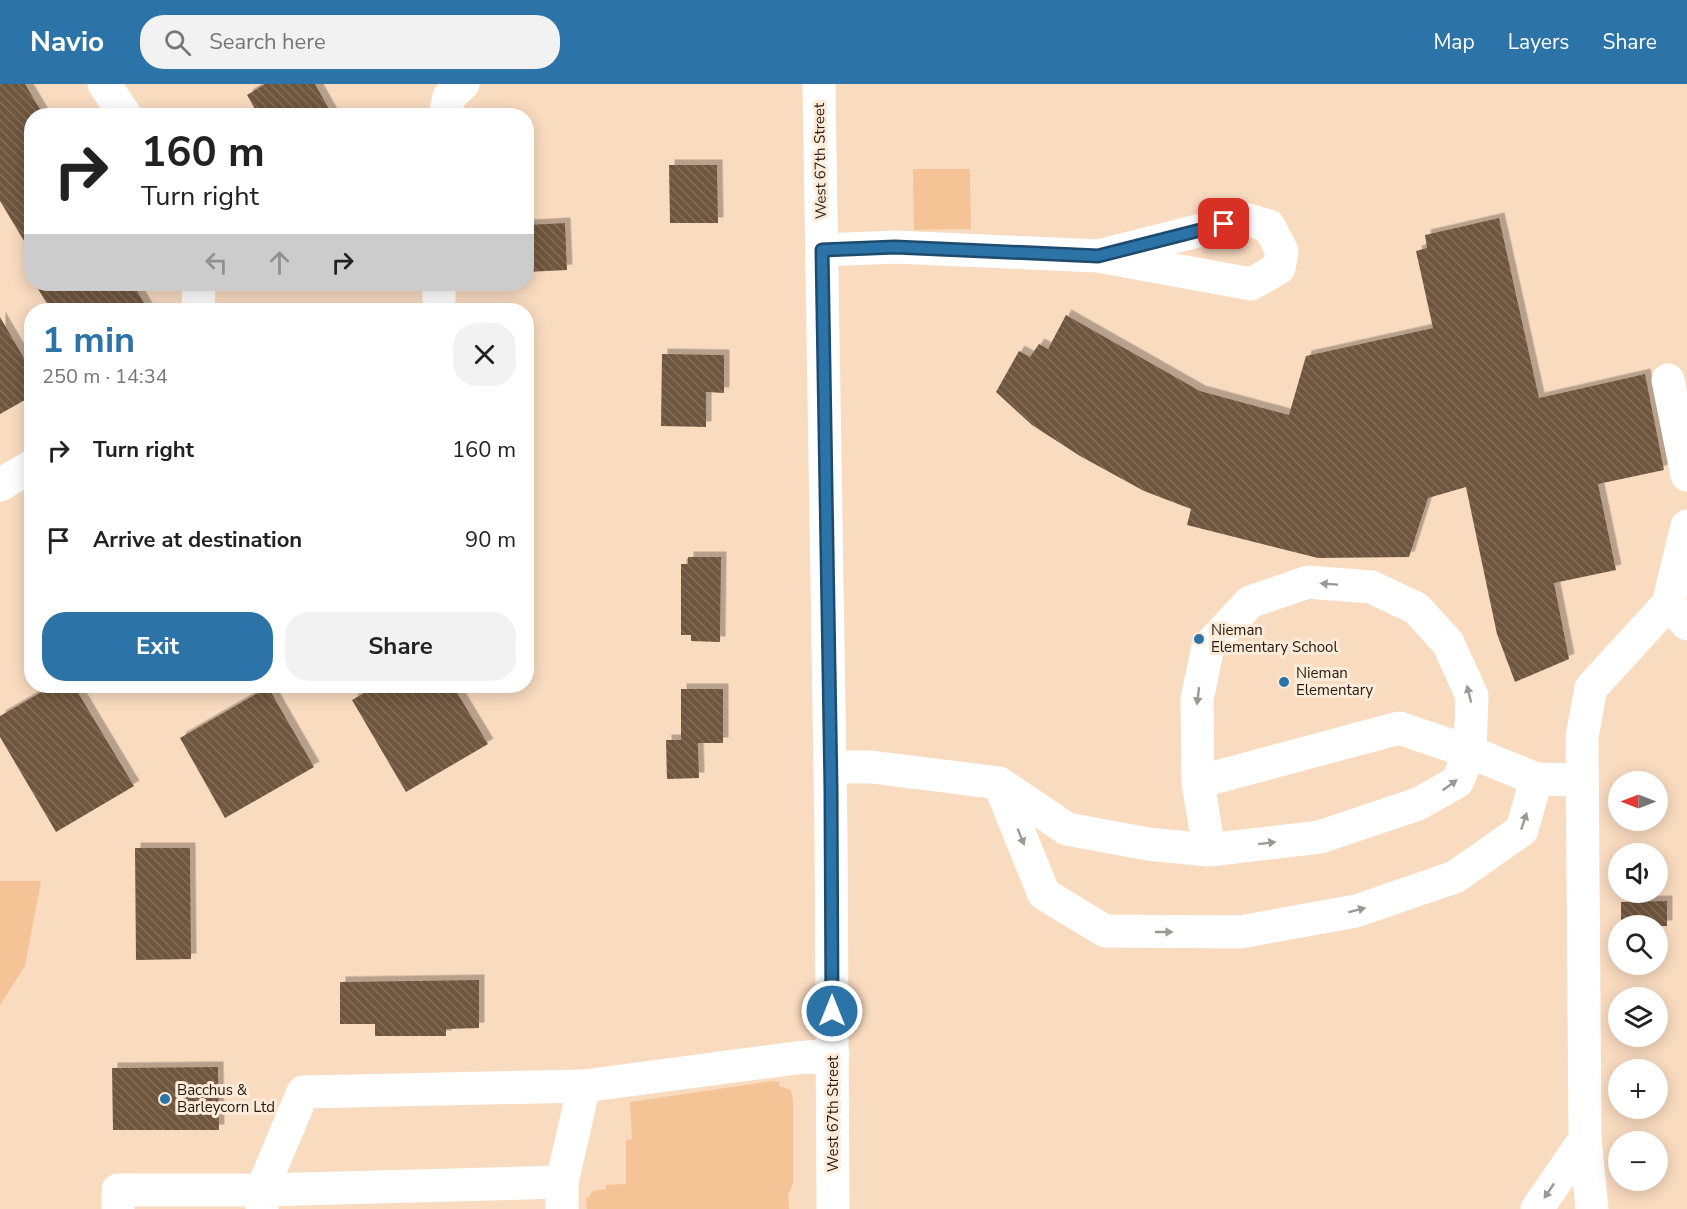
<!DOCTYPE html>
<html lang="en">
<head>
<meta charset="utf-8">
<style>
  body { margin:0; font-family:"Nunito Sans",sans-serif; background:#f2f2f2; color:#222; height:100vh; display:flex; flex-direction:column; font-size:22px; white-space:nowrap }
  * { box-sizing:border-box; margin:0 }
  p { font-size:20px; color:#767676 }
  .icon { flex:none; width:33px; height:33px; fill:none; stroke:currentColor; stroke-width:2; stroke-linecap:round; stroke-linejoin:round }
  .map { position:relative; flex:1; overflow:hidden }
  .drawer { position:absolute; left:24px; top:219px; width:510px; height:390px; display:flex; flex-direction:column; background:#fff; border-radius:24px; box-shadow:0 3px 15px #0003 }
  .drawer>* { flex:none }
  .top-card { position:absolute; left:24px; top:24px; width:510px; height:183px; border-radius:24px; box-shadow:0 3px 15px #0003; background:#fff; color:#222; overflow:hidden }
  .needle { width:39px; rotate:270deg }
  .controls { position:absolute; left:1608px; top:687px; display:grid; gap:12px }
  .controls a { display:grid; place-items:center; width:60px; height:60px; border-radius:50%; background:#fff; box-shadow:0 3px 15px #0003; font-size:30px }
  .pin { position:absolute; display:grid; place-items:center; width:51px; height:51px; color:#fff; margin:-26px; border-radius:12px; box-shadow:0 3px 9px #0006 }
  .me { position:absolute; width:66px; margin:-33px; rotate:0deg; stroke-linejoin:round; filter:drop-shadow(0 0 4px #0008) }
  .turn { display:flex; align-items:center; gap:21px; height:126px; padding:0 18px; font-size:27px }
  .turn .icon { width:78px; height:78px; stroke-width:2.5 }
  .turn b { display:block; font-size:42px; line-height:51px }
  .lanes { display:flex; align-items:center; height:57px; padding:0 18px; background:#0003; justify-content:center; gap:30px; direction:ltr }
  .lanes .off { opacity:.35 }
  .round { display:grid; place-items:center; flex:none; width:63px; height:63px; border-radius:24px; background:#f2f2f2 }
  .overview { display:flex; align-items:center; justify-content:space-between; height:102px; padding:0 18px }
  h1 { font-size:36px; font-weight:700; line-height:45px; color:#2c73a7 }
  .button { display:flex; gap:12px; margin-top:auto; padding:12px 18px }
  .button a { flex:1; height:69px; border-radius:24px; background:#2c73a7; color:#fff; font-size:24px; font-weight:700; line-height:69px; text-align:center }
  .button a+a { background:#f2f2f2; color:#222 }
  ul { padding:0; list-style:none }
  li { display:flex; align-items:center; gap:18px; height:90px; padding:0 18px }
  li div { flex:1 }
  li b { display:block; font-size:22px }
  li em { font-style:normal }
  header { display:flex; align-items:center; gap:36px; box-sizing:border-box; height:84px; padding:0 30px; background:#2c73a7; color:#fff }
  header strong { font-size:28px }
  nav { display:flex; gap:33px; margin-inline-start:auto; font-size:21px }
  .search { width:420px; height:54px; background:#f2f2f2; display:flex; align-items:center; gap:15px; box-sizing:border-box; padding:0 21px; border-radius:24px; color:#767676; font-size:22px }
  .map>svg:first-child { display:block }
  .grass { fill:#f4c496 }
  .building { fill:url(#building-back-hatch); filter:url(#shadow) }
  .lines { fill:none; stroke-linecap:round; stroke-linejoin:round }
  .minor { stroke:#fff; stroke-width:33 }
  .oneway { fill:#9c9893 }
  .route-casing { stroke:#1d4b6d; stroke-width:15 }
  .route { stroke:#2c73a7; stroke-width:10 }
  .poi-dot { fill:#2c73a7; stroke:#fdebda; stroke-width:2 }
  .labels { text-anchor:middle; stroke-width:6; stroke-linejoin:round; paint-order:stroke }
  .street-label { font-size:15px; fill:#24190f; stroke:#fdebda }
  .poi-label { font-size:15px; fill:#24190f; stroke:#fdebda; text-anchor:start }
</style>
</head>
<body>
<header>
<strong>Navio</strong>
<div class="search"><svg class="icon" aria-label="search" viewBox="0 0 24 24"><circle cx="10" cy="10" r="6"/><path d="M15 15l6 6"/></svg>Search here</div>
<nav><a>Map</a><a>Layers</a><a>Share</a></nav>
</header>
<div class="map">
<svg width="1687" height="1125" viewBox="0 0 1687 1125">
  <defs>
    <pattern id="building-back-hatch" width="6" height="6" patternUnits="userSpaceOnUse" patternTransform="scale(1.5)"><rect width="6" height="6" fill="#6f553d"/><path d="M-1 5l2 2M0 0l6 6M5-1l2 2" fill="none" stroke="#826e5c"/></pattern>
    <filter id="shadow"><feDropShadow dx="5.5" dy="-5.5" stdDeviation="0" flood-color="#0004"/></filter>
  </defs>
  <rect width="100%" height="100%" fill="#f9dbc0"/>
  <path class="grass" d="M913 85H970L971 145 914 146Z
    M0 797H41L25 882 0 921Z
    M773 997 780 998 779 1002 791 1006 793 1017V1100L788 1111 789 1125H587L586 1114 589 1113 592 1107 606 1105V1101L626 1100V1056L632 1055 630 1018Z"/>
  <path class="building" d="M0 0H25L44 32H32V170L0 117Z
    M265 0H315L333 32H259L247 11Z
    M669 81H717L718 139H670Z
    M1499 134 1539 314 1645 290 1664 386 1598 400 1616 486 1554 499 1569 575 1515 598 1497 550 1466 403 1428 414 1409 473 1318 474 1187 441 1191 425 1144 407 1080 372 1032 341 996 308 1019 267 1030 273 1039 260 1048 265 1066 231 1200 307 1289 331 1306 272 1433 244 1416 167 1427 164 1425 151Z
    M565 139 567 186 526 188V141Z
    M35 200H133L148 226H51Z
    M0 233 32 288V312L0 330Z
    M662 270 724 271V309L706 308V343L661 342Z
    M688 473H721L720 558 691 557V551H681V480H688Z
    M52 602H74L134 702 56 748 0 653V632Z
    M376 602H453L488 660 406 708 352 616Z
    M268 603 314 683 225 734 180 654Z
    M681 605H723V659H698L699 694 667 695 666 656H681Z
    M135 764H190L191 875 136 876Z
    M1667 817V842H1621V818Z
    M479 896V944L446 945V952H375V940H340V898Z
    M218 983 219 1046H113L112 984Z"/>
  <g class="lines">
    <path class="minor" d="M104 0 126 32
      M819 0 831 750 833 1125
      M445 32 449 13 463 0
      M822 166 895 163 1098 172 1251 200 1279 184 1282 167 1269 142 1245 135 1098 172
      M198 226 199 200
      M439 226V200
      M1668 296 1687 391
      M0 401 32 382
      M1668 520 1687 442
      M830 683H871L999 699 1067 745 1148 760 1209 766 1320 753 1418 720 1457 698 1470 668 1536 695 1582 696
      M1198 698 1399 644 1470 668 1472 612 1448 559 1416 524 1371 503 1308 498 1250 518 1208 563 1197 615 1198 698 1209 766
      M999 699 1044 810 1105 847 1240 848 1356 827 1455 793 1522 746 1536 695
      M562 1098 584 1002 796 974 833 971
      M118 1125V1106H262L303 1008 584 1002
      M262 1125V1106L562 1098V1125
      M1537 1125 1585 1055
      M1592 1125 1585 1055 1582 653 1591 604 1668 520 1687 540"/>
  </g>
  <defs><path id="oneway-solid" d="M-6-.8H1V-3.2L6.5 0L1 3.2V.8H-6Z" transform="scale(1.5)"/></defs>
  <g class="oneway">
    <use href="#oneway-solid" transform="translate(1329 500) rotate(-176)"/>
    <use href="#oneway-solid" transform="translate(1469 610) rotate(-104)"/>
    <use href="#oneway-solid" transform="translate(1198 612) rotate(97)"/>
    <use href="#oneway-solid" transform="translate(1450 701) rotate(-36)"/>
    <use href="#oneway-solid" transform="translate(1524 737) rotate(-72)"/>
    <use href="#oneway-solid" transform="translate(1021 753) rotate(68)"/>
    <use href="#oneway-solid" transform="translate(1267 759) rotate(-7)"/>
    <use href="#oneway-solid" transform="translate(1357 826) rotate(-15)"/>
    <use href="#oneway-solid" transform="translate(1164 848)"/>
    <use href="#oneway-solid" transform="translate(1549 1107) rotate(124)"/>
  </g>
  <g class="lines">
    <g class="route-casing">
      <path id="route" d="M832 927 831 705 822 166 895 163 1098 172 1224 140"/>
    </g>
    <use href="#route" class="route"/>
  </g>
  <g class="poi-dot">
    <circle cx="1199" cy="555" r="6"/>
    <circle cx="1284" cy="598" r="6"/>
    <circle cx="165" cy="1015" r="6"/>
  </g>
  <g class="labels">
    <g class="street-label">
      <text transform="translate(820 77) rotate(-91)" y="5">West 67th Street</text>
      <text transform="translate(833 1030) rotate(-90)" y="5">West 67th Street</text>
    </g>
    <g class="poi-label">
      <text x="1211" y="551">Nieman<tspan x="1211" dy="17">Elementary School</tspan></text>
      <text x="1296" y="594">Nieman<tspan x="1296" dy="17">Elementary</tspan></text>
      <text x="177" y="1011">Bacchus &amp;<tspan x="177" dy="17">Barleycorn Ltd</tspan></text>
    </g>
  </g>
</svg>
<div class="controls">
<a><svg class="needle" viewBox="-14 -14 28 28"><path d="M0-13l5 13h-10z" fill="#e53935"/><path d="M0 13l5-13h-10z" fill="#767676"/></svg></a>
<a><svg class="icon" aria-label="sound" viewBox="0 0 24 24"><path d="M4 9h4l5-4v14l-5-4H4zM17 9q2 3 0 6"/></svg></a>
<a><svg class="icon" aria-label="search" viewBox="0 0 24 24"><circle cx="10" cy="10" r="6"/><path d="M15 15l6 6"/></svg></a>
<a><svg class="icon" aria-label="layers" viewBox="0 0 24 24"><path d="M12 4l9 5-9 5-9-5zM3 14l9 5 9-5"/></svg></a>
<a>+</a>
<a>−</a>
</div>
<div class="pin" style="left:1224px;top:140px;background:#d93025"><svg class="icon" aria-label="arrive" viewBox="0 0 24 24"><path d="M6 21V4h12l-3 4 3 4H6"/></svg></div>
<svg class="me" style="left:832px;top:927px" viewBox="-20 -20 40 40"><circle r="17" fill="#2c73a7" stroke="#fff" stroke-width="3"/><path d="M0-11L8 9 0 5-8 9z" fill="#fff"/></svg>
<div class="top-card">
<div class="turn"><svg class="icon" aria-label="right" viewBox="0 0 24 24"><path d="M7 20v-9h11M14 6l5 5-5 5"/></svg><div><b>160 m</b>Turn right</div></div>
<div class="lanes"><svg class="icon off" aria-label="left" viewBox="0 0 24 24"><path d="M17 20v-9H6M10 6l-5 5 5 5"/></svg><svg class="icon off" aria-label="ahead" viewBox="0 0 24 24"><path d="M12 20V5M6 11l6-6 6 6"/></svg><svg class="icon" aria-label="right" viewBox="0 0 24 24"><path d="M7 20v-9h11M14 6l5 5-5 5"/></svg></div>
</div>
<section class="drawer">
<div class="overview"><div><h1>1 min</h1><p>250 m · 14:34</p></div><a class="round"><svg class="icon" aria-label="close" viewBox="0 0 24 24"><path d="M6 6l12 12M18 6L6 18"/></svg></a></div>
<ul>
<li><svg class="icon" aria-label="right" viewBox="0 0 24 24"><path d="M7 20v-9h11M14 6l5 5-5 5"/></svg><div><b>Turn right</b></div><em>160 m</em></li>
<li><svg class="icon" aria-label="arrive" viewBox="0 0 24 24"><path d="M6 21V4h12l-3 4 3 4H6"/></svg><div><b>Arrive at destination</b></div><em>90 m</em></li>
</ul>
<div class="button"><a>Exit</a><a>Share</a></div>
</section>
</div>
</body>
</html>
